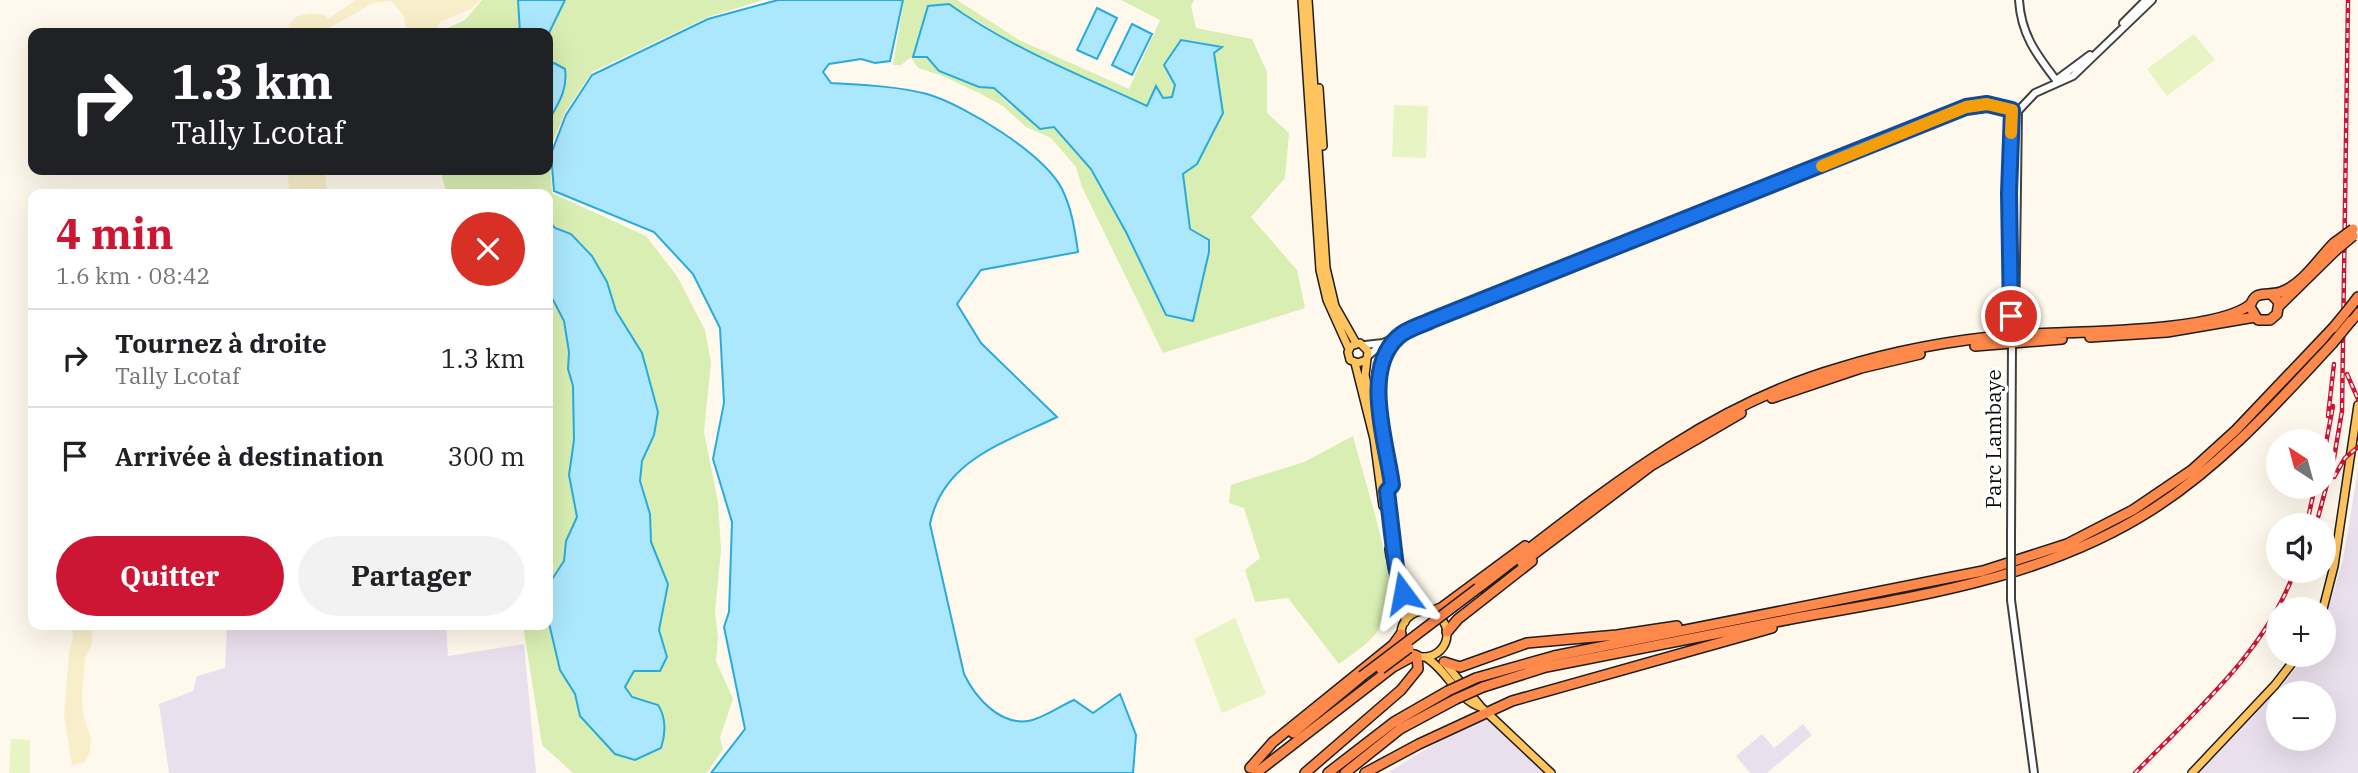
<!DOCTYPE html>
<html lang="fr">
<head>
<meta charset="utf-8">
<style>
  body { margin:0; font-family:"IBM Plex Serif",serif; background:#f2f2f2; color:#202124; height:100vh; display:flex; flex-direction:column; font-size:26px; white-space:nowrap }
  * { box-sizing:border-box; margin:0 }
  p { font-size:23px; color:#757577 }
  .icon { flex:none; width:38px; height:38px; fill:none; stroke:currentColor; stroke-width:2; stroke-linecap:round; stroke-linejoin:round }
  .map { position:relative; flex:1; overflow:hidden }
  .details { position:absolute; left:28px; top:189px; width:525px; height:441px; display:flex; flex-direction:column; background:#fff; border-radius:14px; box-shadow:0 7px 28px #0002 }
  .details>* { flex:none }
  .top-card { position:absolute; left:28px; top:28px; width:525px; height:147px; border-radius:14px; box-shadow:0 7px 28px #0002; background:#202124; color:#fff; overflow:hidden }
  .needle { width:46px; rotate:324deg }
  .buttons { position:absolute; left:2266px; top:429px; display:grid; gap:14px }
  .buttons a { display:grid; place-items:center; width:70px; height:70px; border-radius:50%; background:#fff; box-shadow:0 7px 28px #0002; font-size:35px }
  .pin { position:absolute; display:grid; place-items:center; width:60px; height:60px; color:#fff; margin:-30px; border:4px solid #fff; border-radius:50%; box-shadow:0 2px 7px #0007 }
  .me { position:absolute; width:77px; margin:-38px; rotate:347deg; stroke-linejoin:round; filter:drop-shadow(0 0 5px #0008) }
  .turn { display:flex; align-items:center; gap:24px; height:147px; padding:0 28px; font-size:32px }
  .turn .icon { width:91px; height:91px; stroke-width:2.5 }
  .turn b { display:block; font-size:49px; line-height:60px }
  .round { display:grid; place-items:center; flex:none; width:74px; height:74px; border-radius:37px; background:#f2f2f2 }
  .headline { display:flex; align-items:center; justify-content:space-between; height:119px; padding:0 28px }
  h1 { font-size:42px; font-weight:700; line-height:52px; color:#cc1634 }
  .cta { display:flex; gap:14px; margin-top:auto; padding:14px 28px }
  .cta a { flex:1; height:80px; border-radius:42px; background:#cc1634; color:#fff; font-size:28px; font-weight:700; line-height:80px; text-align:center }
  .cta a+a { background:#f2f2f2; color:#202124 }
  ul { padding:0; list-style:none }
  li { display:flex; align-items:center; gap:21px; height:98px; padding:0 28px; border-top:2px solid #e0e0e0 }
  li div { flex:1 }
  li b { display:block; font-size:26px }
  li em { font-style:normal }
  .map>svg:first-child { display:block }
  .industrial { fill:#eae0ed; fill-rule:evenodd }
  .farmland { fill:#f8efca }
  .green { fill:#d8eeb2; fill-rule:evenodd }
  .pitch { fill:#e9f4c5 }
  .water { fill:#abe8fd; stroke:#2aaadc; stroke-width:2 }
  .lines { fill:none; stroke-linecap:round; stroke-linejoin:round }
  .minor-casing { stroke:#404040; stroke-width:10 }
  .major-casing { stroke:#1e1e1e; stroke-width:10 }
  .highway-casing { stroke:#1e1e1e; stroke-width:12 }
  .minor { stroke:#fff; stroke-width:6 }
  .major { stroke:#ffc45d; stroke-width:7 }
  .highway { stroke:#ff884b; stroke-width:9 }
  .rail-casing { stroke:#cc1634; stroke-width:4.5 }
  .rail { stroke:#fff; stroke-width:2; stroke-dasharray:5; stroke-linecap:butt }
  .minor-bridge-casing { stroke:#404040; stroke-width:10; stroke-linecap:butt }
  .highway-bridge-casing { stroke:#1e1e1e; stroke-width:12; stroke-linecap:butt }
  .minor-bridge { stroke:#fff; stroke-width:6 }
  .highway-bridge { stroke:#ff884b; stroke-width:9 }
  .route-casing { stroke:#114b97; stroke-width:18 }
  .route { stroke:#1a73e8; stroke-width:12 }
  .slow { stroke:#f59e0b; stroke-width:12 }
  .labels { text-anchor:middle; stroke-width:7; stroke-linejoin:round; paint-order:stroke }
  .street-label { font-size:21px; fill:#0d0d0d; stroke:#fff }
</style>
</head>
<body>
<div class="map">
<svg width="2358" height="773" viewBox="0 0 2358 773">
  <rect width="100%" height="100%" fill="#fff9ed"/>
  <path class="industrial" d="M2358 469V773H2199L2279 689 2306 655 2324 654V623L2343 560ZM2278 693H2324V738H2278Z
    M227 625H446L448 656 524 644 536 773H169L159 704 193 691 197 676 225 668Z
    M1485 717 1545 773H1387L1446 737Z
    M1803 724 1812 735 1767 773H1750L1736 756 1762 734 1774 748Z"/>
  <path class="farmland" d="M356 0H480L471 9 440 22 435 33H407L404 16 391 1 373 3 329 28 326 33H294L288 26 297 16 310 13 325 15 328 19Z
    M287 170H325L327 194H290Z
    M72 625H92V644L85 659 82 694 83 715 91 738 90 752 84 763 72 765 64 716 69 652 73 638Z"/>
  <path class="green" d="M482 0H763L708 17 592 72 566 111 549 150 552 193 646 236 677 276 705 330 711 362 704 432 718 502 721 550 715 612 718 638 716 661 733 699 720 737 723 749 707 773H573L542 745 523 625H548V194H447L440 170H548V33H437L465 20Z
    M904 0H957L1019 40 1129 89 1160 20 1121 0H1194L1191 6 1196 28 1252 39 1267 72V113L1289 133 1285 178 1251 217 1297 270 1305 308 1163 353 1082 187 1076 167 1051 138 1026 127 1003 106 981 94 940 75 918 68 911 57 901 65H893ZM949 4 1026 50 1147 106 1155 86 1163 98H1172L1181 40 1220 48 1213 53 1222 113 1183 174 1190 229 1209 252 1200 284 1126 232 1091 169 1054 127 1009 105 994 88C969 86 944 77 927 57H913Z
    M1353 436C1362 471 1395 574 1391 604 1386 632 1360 649 1339 664L1288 598 1255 602 1245 570 1260 558 1244 508 1229 503 1231 485 1304 462Z"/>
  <path class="pitch" d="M2194 34 2215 60 2167 96 2147 69Z
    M1394 105 1428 106 1426 158 1392 157Z
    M1235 618 1266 694 1222 713 1194 639Z
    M11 739 30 740V773H9Z"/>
  <path class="water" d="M518 0H565L548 35 520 33Z
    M778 0H903L890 61 875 63 861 59 829 64 823 72 831 83C863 85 896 86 927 94 965 105 1044 154 1062 189 1072 209 1075 231 1078 252L981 270 957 304 981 343 1057 417C1004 443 943 460 930 524L964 674C975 697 999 725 1028 721 1042 719 1060 706 1074 700L1093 713 1120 694 1136 735 1133 773H711L745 729 724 627 729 612 732 522 713 459 724 403 720 328 693 274 654 232 554 191 551 154 566 115 592 75 708 19Z
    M949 4C1009 47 1080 75 1147 106L1156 86 1163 98 1172 97 1175 85 1164 65 1181 40 1222 47 1214 53 1223 113 1197 164 1183 174 1190 229 1209 240V252L1193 321 1166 315 1126 232 1091 169 1054 127 1040 129 994 88 979 87 939 71 927 57H913L928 6Z
    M1097 8 1117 18 1097 59 1077 50Z
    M1132 24 1152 34 1132 75 1112 65Z
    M554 63 565 69C568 90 558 104 548 122V66Z
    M548 220 555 228 571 234 592 256 607 282 616 311 642 353 658 412 654 435 642 461 640 481 650 514 651 542 668 584 659 630 667 657 660 671H634L625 687 632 697 658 705C666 717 666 734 661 748L635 760 615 754 580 716 575 694 560 670 548 619 549 584 564 561 566 541 577 517 569 475 574 440 573 386 568 369 569 352 564 321 548 290Z"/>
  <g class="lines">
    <g class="minor-casing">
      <path id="minor" d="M2019 0C2021 34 2036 54 2056 80
        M2123 23 2146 0
        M2059 78 2090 55
        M2011 335 2009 193 2012 109
        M2015 335 2018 111 2035 93 2073 76 2152 0
        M1365 345 1383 343 1450 312 1966 107 1987 104 2012 109
        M1368 356 1383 343
        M2011 536 2012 342
        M2011 600 2034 773"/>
    </g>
    <g class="major-casing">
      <path id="major" d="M1302 0 1320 270 1327 300 1349 349
        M1308 0 1326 268 1335 306 1356 343
        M1319 88 1323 146
        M1366 360 1358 363 1350 360 1348 352 1351 346 1360 343 1368 351 1365 375 1379 439 1396 569 1405 598 1421 611
        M1355 363 1374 439 1383 506
        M1387 491 1392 485C1385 434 1364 382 1398 336
        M1389 549C1391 569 1406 608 1405 622
        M2323 609 2334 566 2358 405
        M1401 634a23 23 0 1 1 46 0a23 23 0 1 1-46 0Z
        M1425 657C1446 668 1458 701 1481 707L1551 773
        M1444 662 1481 707
        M2192 773 2275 685 2299 654"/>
    </g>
    <g class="highway-casing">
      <path id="highway" d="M2271 294 2279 302 2277 314 2270 320H2258L2250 307C2255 288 2267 297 2281 292 2303 284 2318 259 2334 243
        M2279 306 2335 251
        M2351 306 2358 297
        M2351 321 2358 313
        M2090 337 2167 332 2255 317
        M1975 346 2062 339
        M1772 398 1861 368 1920 354
        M1522 563 1652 465 1741 413
        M1478 588C1591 502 1700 408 1839 368 1894 351 1953 340 2011 335 2062 331 2215 334 2251 304
        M1431 612 1441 608 1525 546
        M1447 632 1458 619 1532 561
        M1444 662 1460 667 1527 643 1617 635 1677 626
        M1476 678 1554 656 1983 571 2067 544 2133 510 2192 470 2236 430 2333 328
        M1483 687 1546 667C1630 650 1713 634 1796 618 1919 596 2046 578 2153 509 2223 464 2276 404 2332 344
        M1293 733 1362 676
        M1250 768 1273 742 1393 645 1401 634
        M1256 773 1393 667 1415 655
        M1305 773 1401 690 1418 669 1417 656
        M1328 773 1394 722 1448 691
        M1345 773 1400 729 1456 699
        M1365 773 1419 744 1512 701 1772 628"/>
    </g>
    <use href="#minor" class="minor"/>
    <use href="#major" class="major"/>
    <use href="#highway" class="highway"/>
    <g class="rail-casing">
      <path id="rail" d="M2347 374 2358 399
        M2328 416 2334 364
        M2324 454 2333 406
        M2334 477 2345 458 2358 447
        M2309 514 2315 486
        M2316 525 2334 458 2342 411 2348 0
        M2135 773C2194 712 2266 652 2295 570"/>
    </g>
    <use href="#rail" class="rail"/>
    <g class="minor-bridge-casing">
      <path id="minor-bridge" d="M2011 600V536"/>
    </g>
    <g class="highway-bridge-casing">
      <path id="highway-bridge" d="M2334 243 2353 229
        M2335 251 2353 236
        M2333 328 2351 306
        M2332 344 2351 321
        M1381 669 1409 648
        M1362 676 1478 588
        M1448 691 1476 678
        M1456 699 1483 687"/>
    </g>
    <use href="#minor-bridge" class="minor-bridge"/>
    <use href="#highway-bridge" class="highway-bridge"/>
  </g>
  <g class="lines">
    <g class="route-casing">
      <path id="route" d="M1403 593 1396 567 1387 491 1392 485C1387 444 1361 370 1398 337 1406 329 1422 325 1432 320L1966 107 1987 104 2012 110 2009 193 2011 316"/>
    </g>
    <use href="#route" class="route"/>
    <path class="slow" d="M1822 166 1966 107 1987 104 2012 110 2011 133"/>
  </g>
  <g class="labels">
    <g class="street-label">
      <text transform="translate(1994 439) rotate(-90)" y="7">Parc Lambaye</text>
    </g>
  </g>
</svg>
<div class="buttons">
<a><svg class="needle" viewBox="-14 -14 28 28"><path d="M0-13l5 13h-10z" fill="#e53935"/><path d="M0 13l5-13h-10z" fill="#757577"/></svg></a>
<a><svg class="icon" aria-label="sound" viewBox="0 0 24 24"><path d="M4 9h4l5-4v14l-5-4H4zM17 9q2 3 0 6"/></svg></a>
<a>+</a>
<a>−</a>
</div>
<div class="pin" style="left:2011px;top:316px;background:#d93025"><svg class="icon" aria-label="arrive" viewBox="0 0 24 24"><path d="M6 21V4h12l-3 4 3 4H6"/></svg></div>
<svg class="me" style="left:1403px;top:593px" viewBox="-20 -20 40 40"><path d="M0-17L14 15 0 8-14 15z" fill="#1a73e8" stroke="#fff" stroke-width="4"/></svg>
<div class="top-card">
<div class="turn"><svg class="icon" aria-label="right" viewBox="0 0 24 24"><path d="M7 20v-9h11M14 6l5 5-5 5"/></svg><div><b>1.3 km</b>Tally Lcotaf</div></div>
</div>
<section class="details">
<div class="headline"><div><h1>4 min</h1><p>1.6 km · 08:42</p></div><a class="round" style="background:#d93025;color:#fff"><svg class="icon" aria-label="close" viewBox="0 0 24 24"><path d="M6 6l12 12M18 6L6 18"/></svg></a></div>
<ul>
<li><svg class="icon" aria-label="right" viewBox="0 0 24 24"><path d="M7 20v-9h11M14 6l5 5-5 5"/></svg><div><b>Tournez à droite</b><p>Tally Lcotaf</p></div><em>1.3 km</em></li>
<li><svg class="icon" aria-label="arrive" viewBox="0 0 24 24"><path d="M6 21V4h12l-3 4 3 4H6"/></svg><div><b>Arrivée à destination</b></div><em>300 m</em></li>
</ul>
<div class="cta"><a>Quitter</a><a>Partager</a></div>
</section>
</div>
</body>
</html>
